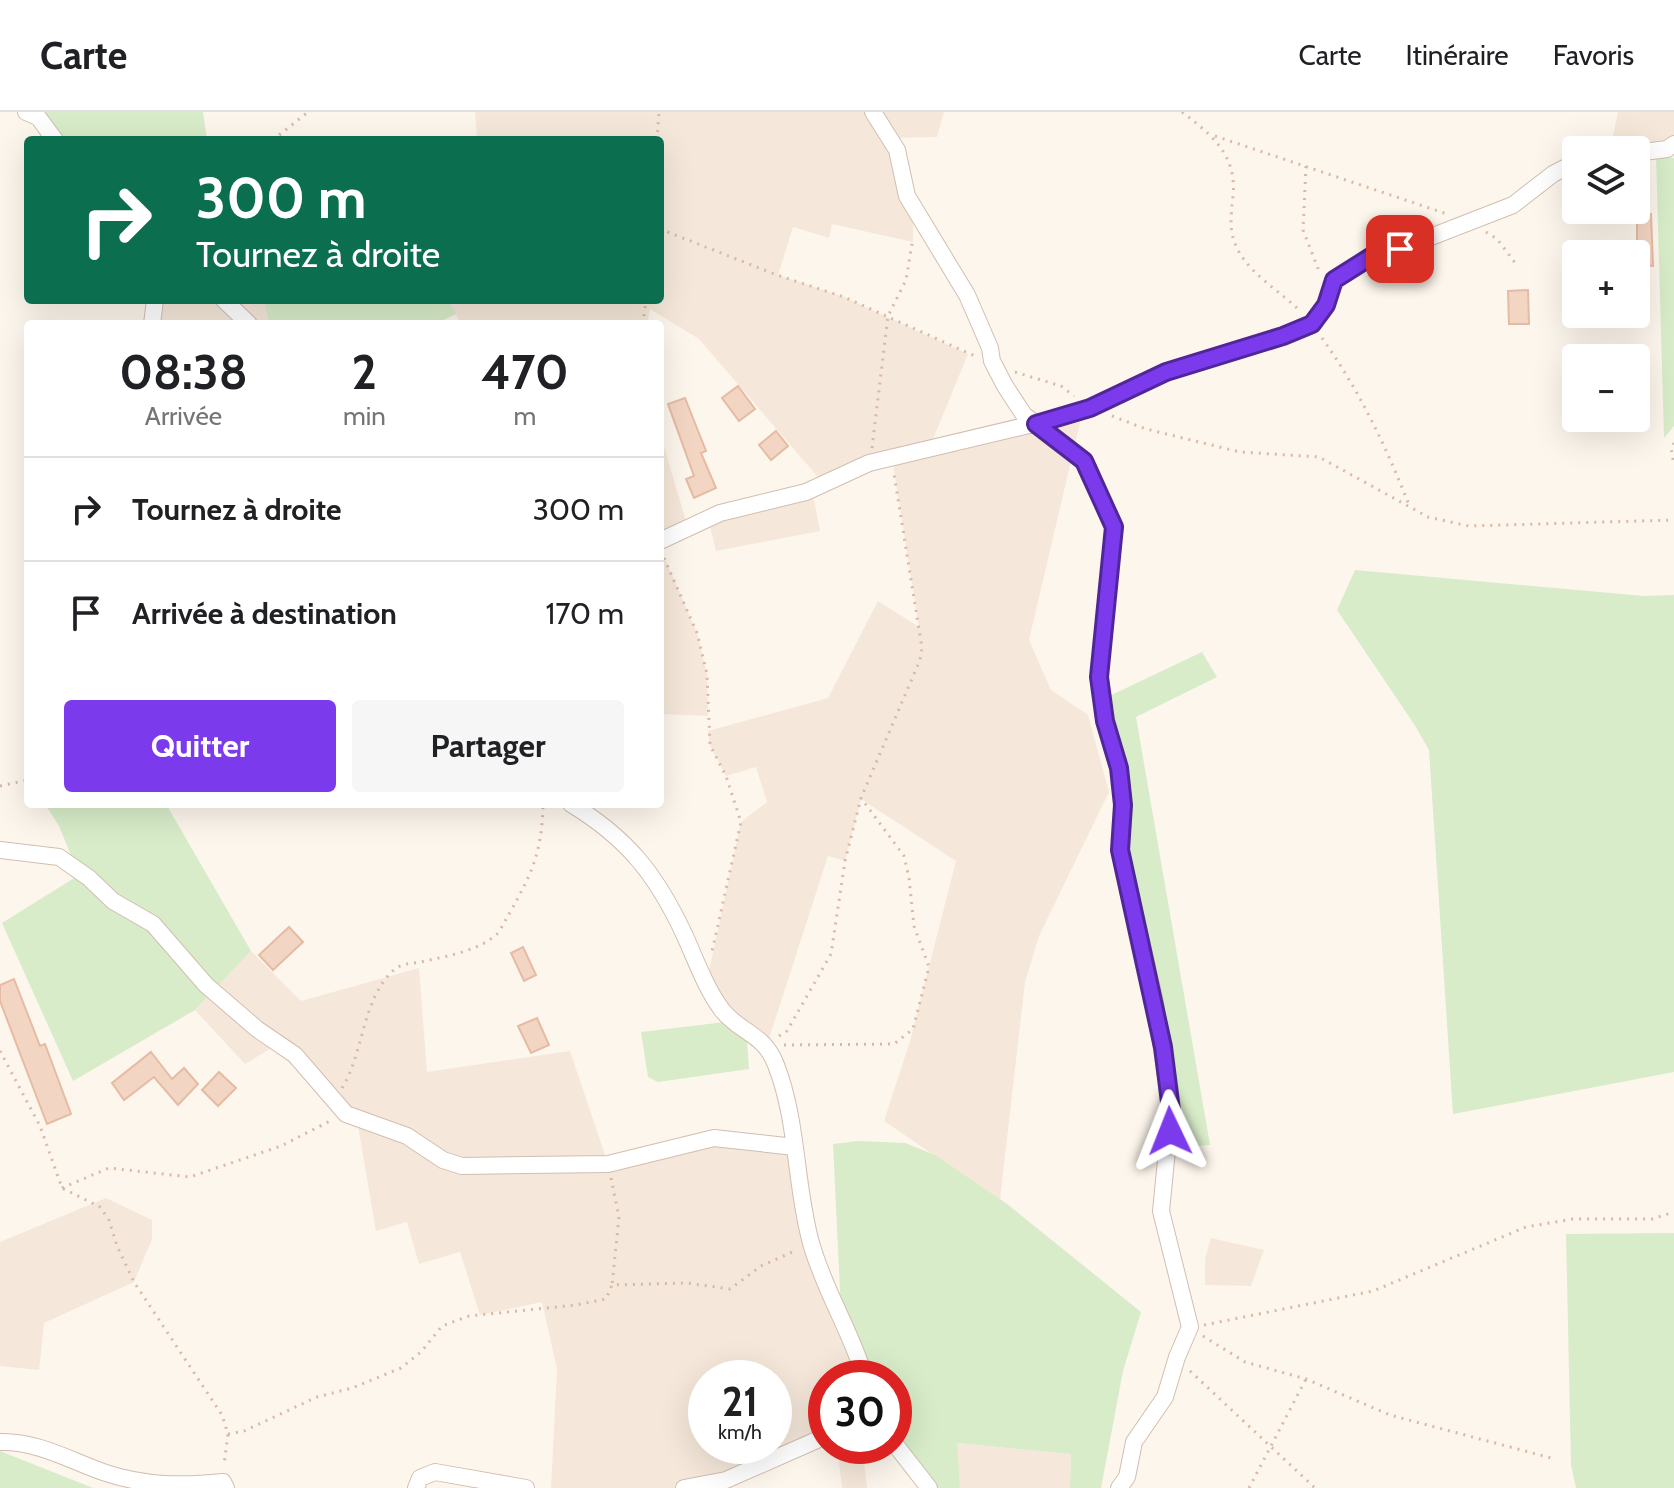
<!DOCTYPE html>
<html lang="fr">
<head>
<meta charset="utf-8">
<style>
  body { margin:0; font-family:Cabin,sans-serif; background:#f6f6f6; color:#202124; height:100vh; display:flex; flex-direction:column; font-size:30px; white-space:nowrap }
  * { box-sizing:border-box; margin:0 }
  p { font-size:26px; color:#757577 }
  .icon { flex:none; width:44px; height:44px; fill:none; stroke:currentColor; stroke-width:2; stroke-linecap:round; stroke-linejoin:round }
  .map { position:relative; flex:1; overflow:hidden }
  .drawer { position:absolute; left:24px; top:208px; width:640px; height:488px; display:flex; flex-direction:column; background:#fff; border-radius:8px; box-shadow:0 8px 32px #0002 }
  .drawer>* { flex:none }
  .guide { position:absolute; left:24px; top:24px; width:640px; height:168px; border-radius:8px; box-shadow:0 8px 32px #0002; background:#0b6e4f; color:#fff; overflow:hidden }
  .fabs { position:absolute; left:1562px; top:24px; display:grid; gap:16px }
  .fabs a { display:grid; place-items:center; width:88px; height:88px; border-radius:8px; background:#fff; box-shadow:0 8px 32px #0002; font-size:40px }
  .speed { position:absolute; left:688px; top:1248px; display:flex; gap:16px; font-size:40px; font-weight:700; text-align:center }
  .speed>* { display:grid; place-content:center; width:104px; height:104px; border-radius:50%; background:#fff; box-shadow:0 8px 32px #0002; line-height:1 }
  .speed small { font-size:20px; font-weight:400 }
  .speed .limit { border:12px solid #d22; background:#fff; color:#111 }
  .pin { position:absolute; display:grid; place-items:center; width:68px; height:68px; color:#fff; margin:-34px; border-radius:16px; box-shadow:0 4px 12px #0006 }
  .me { position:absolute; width:88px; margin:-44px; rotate:358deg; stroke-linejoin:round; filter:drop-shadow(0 0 6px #0008) }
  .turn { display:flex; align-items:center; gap:28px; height:168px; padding:0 40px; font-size:36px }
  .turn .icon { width:104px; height:104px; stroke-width:2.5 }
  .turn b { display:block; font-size:56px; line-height:68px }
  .eta { display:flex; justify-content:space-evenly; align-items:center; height:136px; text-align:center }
  .eta b { font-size:48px; font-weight:700; line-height:56px }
  .primary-button { display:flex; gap:16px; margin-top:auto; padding:16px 40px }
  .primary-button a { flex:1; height:92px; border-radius:8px; background:#7c3aed; color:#fff; font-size:32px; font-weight:700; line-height:92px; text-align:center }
  .primary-button a+a { background:#f6f6f6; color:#202124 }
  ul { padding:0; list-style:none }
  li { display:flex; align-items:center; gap:24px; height:104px; padding:0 40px; border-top:2px solid #e0e0e0 }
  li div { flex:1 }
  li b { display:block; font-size:30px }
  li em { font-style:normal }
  header { display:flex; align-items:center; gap:48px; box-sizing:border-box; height:112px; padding:0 40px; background:#fff; border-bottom:2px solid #e0e0e0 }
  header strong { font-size:38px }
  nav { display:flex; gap:44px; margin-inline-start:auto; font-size:28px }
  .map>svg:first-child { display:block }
  .residential { fill:#f5e8da; fill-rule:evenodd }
  .green { fill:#d8ecc9 }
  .building { fill:#f3d5c3; stroke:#e6bba3; stroke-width:2 }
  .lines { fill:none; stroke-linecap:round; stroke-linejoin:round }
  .street-casing { stroke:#d1beb0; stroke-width:18 }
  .path { stroke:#d9b8a5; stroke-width:3; stroke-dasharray:2 6; stroke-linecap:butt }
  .street { stroke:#fff; stroke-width:16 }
  .route-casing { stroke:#51269a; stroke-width:20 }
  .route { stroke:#7c3aed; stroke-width:14 }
</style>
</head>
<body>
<header>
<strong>Carte</strong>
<nav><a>Carte</a><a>Itinéraire</a><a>Favoris</a></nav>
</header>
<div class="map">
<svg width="1674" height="1376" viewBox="0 0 1674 1376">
  <rect width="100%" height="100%" fill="#fdf6ec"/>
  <path class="residential" d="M475 0H944L937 25 891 26 913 94V130L832 112 829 126 793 115 778 163 844 185 968 242 929 337 1083 298 1029 528 1051 578 1088 603 1109 680 1039 824 1025 870 1000 1088 884 1009 910 929 956 749 861 687 845 749 828 744 767 933 706 873 741 710 767 690 756 655 726 664 710 633 708 619 828 586 878 489 919 515 892 346 823 371 699 227 650 197 647 212H461L448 188H660V28H477Z
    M1618 0H1674V45L1664 30 1610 37Z
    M155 188H264L269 212H152Z
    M660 321 688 416 660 429Z
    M812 377 820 419 716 439 708 406Z
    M660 435 697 521 707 562 708 604 660 602Z
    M251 839 301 889 419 856 427 960 570 939 608 1052 714 1026 795 1035 802 1093 865 1266H826V1324L684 1376H551L557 1257 542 1190 480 1203 460 1140 419 1152 407 1110 376 1119 357 1008 278 932 245 952 195 898ZM706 1266H774V1334H706Z
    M106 1086 152 1108V1127L134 1170 44 1211 39 1258 0 1254V1130Z
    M1211 1126 1264 1138 1251 1174 1205 1173V1147Z
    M956 1331 1071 1342 1070 1376H960Z
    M837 1334H879L863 1340 867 1376H842Z"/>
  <path class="green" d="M26 0H203L207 28H55Z
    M1656 44 1674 46V314L1664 326Z
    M264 188H448L456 202 435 212H269Z
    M1355 458 1644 484 1674 483V960L1453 1002 1429 638 1414 612 1337 498Z
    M1202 540 1217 565 1136 605 1210 1033 1182 1035 1171 998 1120 738 1123 693 1101 588Z
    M45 692H166L251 839 195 898 73 969 2 811 79 763 59 714Z
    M725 910 747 929 749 957 658 970 648 965 641 920Z
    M858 1029 905 1031 935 1043 1007 1092 1141 1200 1123 1259 1101 1376H1070L1071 1342 957 1331 960 1376H929L894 1331V1266H865L841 1199 833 1032Z
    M1674 1121V1376H1576L1571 1353 1566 1122Z
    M0 1339 93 1376H0Z"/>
  <path class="building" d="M1637 102H1651L1653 154 1637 153Z
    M1528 178 1529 212H1509L1508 179Z
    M738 274 755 297 739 309 722 286Z
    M685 286 706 339 701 341 716 376 694 386 686 367 694 364 668 292Z
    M776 319 788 334 771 348 759 333Z
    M289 815 303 830 273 858 259 843Z
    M523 835 536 863 524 869 511 841Z
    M14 867 40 934 45 932 71 1002 47 1012 0 889V873Z
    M537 906 549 933 531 941 518 914Z
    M151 940 172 967 184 956 198 972 178 993 154 965 124 988 112 971Z
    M219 960 236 976 218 994 202 978Z"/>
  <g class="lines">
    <g class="street-casing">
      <path id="street" d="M26 0 38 5 55 28
        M873 0 897 38 907 84 967 183 990 236 992 249 1005 274 1024 303 1084 349 1114 415 1099 565 1105 609 1119 656 1123 693 1120 738 1155 890 1171 998 1161 1099 1190 1215 1177 1245 1165 1285 1134 1330 1127 1365 1119 1376
        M1636 41 1667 37 1674 32
        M224 188 249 212
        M152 212 155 188
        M660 429 720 401 806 380 869 351 1050 308 1090 296 1166 260 1283 224 1312 212 1326 193 1334 168 1372 144 1400 137 1513 93 1553 62 1576 50
        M571 692C627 726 656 762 684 822 696 848 705 875 722 898 740 921 764 921 776 953 798 1009 795 1073 811 1131 824 1178 851 1219 865 1266
        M0 738 59 745 89 766 113 789 153 812 206 873 257 917 295 943 346 1002 407 1024 443 1048 462 1054 608 1052 714 1026 795 1035
        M0 1330C38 1329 71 1349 106 1361 145 1374 183 1374 223 1370L226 1376
        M894 1331 929 1376
        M416 1376 420 1366 435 1360 526 1376
        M684 1376 726 1368 826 1324"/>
    </g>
    <path class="path" d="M1182 0C1212 23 1237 43 1233 84 1231 105 1228 119 1238 138 1251 163 1280 179 1300 199
      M1215 24 1447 102
      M273 28 308 0
      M657 28 659 0
      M1306 54 1303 118 1319 159
      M660 117 777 163 844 185 975 244
      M1486 120 1497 127 1516 152
      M643 212 646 188
      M1322 226C1359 278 1386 334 1409 393
      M1015 260 1061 274 1074 284
      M1112 304 1146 317 1240 340 1319 345 1428 405 1469 414 1674 408
      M1674 331 1671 336 1674 353
      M872 336 888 204 906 168 913 126
      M664 446 697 521 707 562 710 633 726 664 741 710 711 844
      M0 674 28 668
      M779 924 787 919 831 842 845 749 861 686 920 548 922 536 894 362
      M784 933 894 932 913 917 929 855 914 814 909 766 904 744 861 686
      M0 939 40 1014 62 1076 100 1095 109 1108 117 1134 134 1170 222 1303 228 1322 224 1353
      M342 976C364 941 362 885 395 857 404 850 414 852 425 849 448 844 482 838 499 820 526 771 542 750 543 692
      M611 1066 619 1105 612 1173
      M62 1076 109 1056 190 1065 281 1034 330 1009
      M1204 1213 1373 1179 1526 1115 1573 1107H1652L1674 1100
      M1203 1224 1245 1250 1306 1267 1390 1303 1555 1347
      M1190 1259 1315 1376
      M228 1322 244 1319 317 1285 352 1276 401 1256 421 1240 442 1214 469 1204 576 1193 606 1187 612 1173 687 1171 730 1177 761 1154 797 1138
      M1249 1376 1306 1267"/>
    <use href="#street" class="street"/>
  </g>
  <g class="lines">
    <g class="route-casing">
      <path id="route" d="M1170 1019 1171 998 1163 935 1120 738 1123 693 1119 656 1105 609 1099 565 1114 415 1084 349 1036 312 1090 296 1166 260 1283 224 1312 212 1326 193 1334 168 1372 144 1400 137"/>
    </g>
    <use href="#route" class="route"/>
  </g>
</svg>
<div class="fabs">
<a><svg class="icon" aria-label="layers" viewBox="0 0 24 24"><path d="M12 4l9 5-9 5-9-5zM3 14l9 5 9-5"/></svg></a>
<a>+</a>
<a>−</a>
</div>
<div class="speed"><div>21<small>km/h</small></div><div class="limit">30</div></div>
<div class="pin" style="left:1400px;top:137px;background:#d93025"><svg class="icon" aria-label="arrive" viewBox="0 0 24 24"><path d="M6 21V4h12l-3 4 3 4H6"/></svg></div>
<svg class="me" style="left:1170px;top:1019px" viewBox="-20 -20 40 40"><path d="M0-17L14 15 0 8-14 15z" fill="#7c3aed" stroke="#fff" stroke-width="4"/></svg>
<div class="guide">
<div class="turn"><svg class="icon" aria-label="right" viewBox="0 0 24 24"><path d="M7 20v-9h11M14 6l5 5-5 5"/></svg><div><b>300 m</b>Tournez à droite</div></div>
</div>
<section class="drawer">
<div class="eta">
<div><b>08:38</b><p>Arrivée</p></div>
<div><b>2</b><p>min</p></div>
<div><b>470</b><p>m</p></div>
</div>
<ul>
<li><svg class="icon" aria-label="right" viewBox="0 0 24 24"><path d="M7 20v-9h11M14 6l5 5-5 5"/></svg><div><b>Tournez à droite</b></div><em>300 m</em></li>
<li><svg class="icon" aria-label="arrive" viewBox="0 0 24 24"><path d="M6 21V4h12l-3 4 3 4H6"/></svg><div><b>Arrivée à destination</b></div><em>170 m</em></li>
</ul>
<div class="primary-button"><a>Quitter</a><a>Partager</a></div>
</section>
</div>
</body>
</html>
